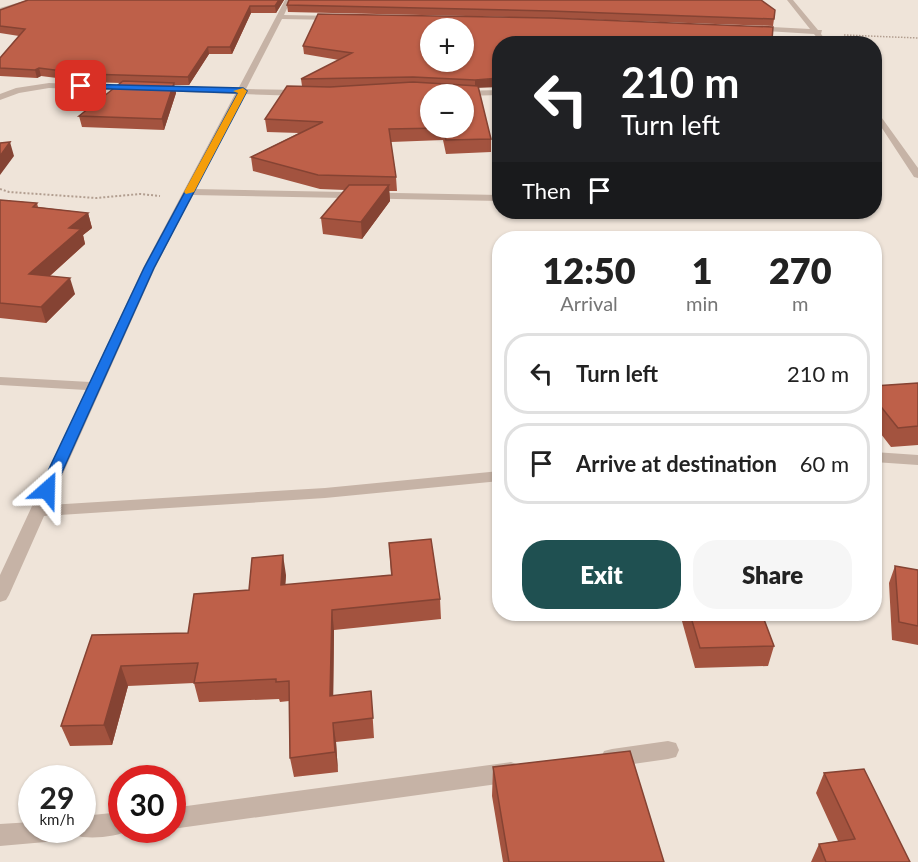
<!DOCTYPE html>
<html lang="en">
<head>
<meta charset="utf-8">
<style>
  body { margin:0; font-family:Lato,sans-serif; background:#f6f6f6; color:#222; height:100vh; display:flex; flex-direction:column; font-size:22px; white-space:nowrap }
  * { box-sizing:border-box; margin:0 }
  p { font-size:20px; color:#767676 }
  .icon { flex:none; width:33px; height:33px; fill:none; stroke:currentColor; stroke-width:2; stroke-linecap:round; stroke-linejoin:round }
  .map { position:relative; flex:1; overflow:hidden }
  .drawer { position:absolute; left:492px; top:231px; width:390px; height:390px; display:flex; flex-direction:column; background:#fff; border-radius:24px; box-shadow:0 2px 4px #0004 }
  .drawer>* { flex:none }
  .banner { position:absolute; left:492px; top:36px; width:390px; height:183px; border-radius:24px; box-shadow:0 2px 4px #0004; background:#202124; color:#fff; overflow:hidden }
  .fabs { position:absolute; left:420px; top:18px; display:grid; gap:12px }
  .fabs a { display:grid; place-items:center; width:54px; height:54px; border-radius:50%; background:#fff; box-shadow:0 2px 4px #0004; font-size:30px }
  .speed { position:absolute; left:18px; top:765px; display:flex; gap:12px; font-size:30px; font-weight:700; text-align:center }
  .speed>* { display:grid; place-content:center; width:78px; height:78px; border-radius:50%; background:#fff; box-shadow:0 2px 4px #0004; line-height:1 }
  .speed small { font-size:15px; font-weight:400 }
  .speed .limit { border:9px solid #d22; background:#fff; color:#111 }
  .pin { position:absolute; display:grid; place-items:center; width:51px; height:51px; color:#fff; margin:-26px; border-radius:12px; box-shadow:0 3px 9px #0006 }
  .me { position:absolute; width:66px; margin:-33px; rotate:25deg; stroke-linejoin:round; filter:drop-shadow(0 0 4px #0008) }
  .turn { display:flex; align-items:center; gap:21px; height:126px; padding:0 30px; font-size:27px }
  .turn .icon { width:78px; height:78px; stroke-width:2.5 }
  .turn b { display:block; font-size:42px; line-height:51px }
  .then { display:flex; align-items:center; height:57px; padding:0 30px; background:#0003; gap:12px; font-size:22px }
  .eta { display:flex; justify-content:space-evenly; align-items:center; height:102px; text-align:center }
  .eta b { font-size:36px; font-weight:800; line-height:42px }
  .button { display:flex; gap:12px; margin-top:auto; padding:12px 30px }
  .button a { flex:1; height:69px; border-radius:24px; background:#1f5051; color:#fff; font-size:24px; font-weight:800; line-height:69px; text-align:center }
  .button a+a { background:#f6f6f6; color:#222 }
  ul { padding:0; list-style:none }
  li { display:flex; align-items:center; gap:18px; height:81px; margin:0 12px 9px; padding:0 18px; border:3px solid #e0e0e0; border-radius:24px }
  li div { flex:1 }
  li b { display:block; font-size:22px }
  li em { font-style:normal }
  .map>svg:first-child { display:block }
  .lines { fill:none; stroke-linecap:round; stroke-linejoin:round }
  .path-far1 { stroke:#b29e90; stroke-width:1.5; stroke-dasharray:1.5 1.5; stroke-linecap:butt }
  .path { stroke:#b29e90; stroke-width:2; stroke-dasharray:2 2; stroke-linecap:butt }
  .minor { fill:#c6b3a6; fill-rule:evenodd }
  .wall { fill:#a3533f }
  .shaded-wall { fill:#854333 }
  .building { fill:#be6049; stroke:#854333; stroke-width:1.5; fill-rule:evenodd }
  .route { fill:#1a73e8; stroke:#114b97; stroke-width:1.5 }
  .slow { fill:#f59e0b }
</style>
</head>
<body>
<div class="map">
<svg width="918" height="862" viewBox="0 0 918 862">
  <rect width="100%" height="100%" fill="#efe4d9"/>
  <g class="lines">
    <path class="path-far1" d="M844 35 918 38"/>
    <path class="path" d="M0 189 9 192 96 198 140 194 160 196"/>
    <path class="minor" d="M27 0H37L0 12V8Z
      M285 0H291L284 15 336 16 339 18 336 20 282 19 246 89 301 90 305 93 301 96 243 94 195 189 500 195V201L192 195 155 268 49 505 325 488 500 471V481L325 498 44 516 9 595 6 600 0 602V575L86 390 0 385V377L90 382 143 268 235 94 157 91 153 89 157 87 238 89Z
      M787 0H793L818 30H822L821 34 829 44H822L814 34 750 30 753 26 810 29Z
      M49 83 133 87 137 89 133 91 49 88 19 93 0 100V94L16 88Z
      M500 90V95L464 96 456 94 460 91Z
      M874 107 918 168V178L914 177 874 116Z
      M874 452 918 455V465L874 462Z
      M668 741 676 743 679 750 676 757 668 759 612 767 604 765 601 758 604 751 612 749Z
      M511 762 519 765 522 772 519 779 511 782 172 829V808Z
      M122 812V830H130C117 837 88 840 74 835L72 830H82V816Z
      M32 822V830H68L65 838 57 841 0 846V824Z"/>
  </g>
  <path class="wall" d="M284 0 276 13H251L232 54H209L189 85H174L176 93 164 130 82 127 79 116 121 83 88 82 41 76 37 78 0 76V58L19 36 0 33V10Z
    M289 0 774 19 773 26 550 18 288 12 287 5Z
    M500 44 478 88 491 139V152L446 154 443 140 391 142 396 177 397 191H389L390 201 362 239 323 234 321 218 345 190 320 189 253 171 251 157 299 133 267 132 265 119 302 86 301 79 339 60 304 54 303 46Z
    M0 200 37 203 38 207 88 213 92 228 83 235 85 244 50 276 75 294 46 323 0 318Z
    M918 383V445L891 447 874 425V386Z
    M389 543 440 599 441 619 334 630 333 696 371 691 374 738 336 742 338 772 294 777 290 758 289 701 280 702 279 699 199 702 194 683 128 686 112 745 70 746 61 726 92 635 188 633 249 590 286 575 285 585 391 575Z
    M895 566 918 570V645L892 640 889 583Z
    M680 614H762L774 646 768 666 695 668Z
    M493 767 664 862H503L492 796Z
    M824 773 910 862H811L819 844 838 841 816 793Z"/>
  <path class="shaded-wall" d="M279 0H284L276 13 275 6Z
    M250 6 251 13 232 54 230 47Z
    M208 47 209 54 189 85 188 77Z
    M39 68 41 76 37 78 35 70Z
    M500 78V87L475 88V80Z
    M174 83 176 93 164 130 162 119Z
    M10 142 14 156 0 175V156Z
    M389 185 390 201 362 239 361 222Z
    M88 213 92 228 83 235 85 244 34 290 29 274 69 228Z
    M70 278 75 294 46 323 41 307Z
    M283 555 286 575 284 605 281 585Z
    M332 610 334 630 333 716 330 696Z
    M121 666 128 686 112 745 104 725Z
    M333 723 336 742 338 772 335 752Z"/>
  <path class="building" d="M28 0H279L275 6H250L230 47H208L188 77 86 74 39 68 35 70 0 68V58L25 29 0 26V10Z
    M289 0H761L775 10 774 19 550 11 287 5Z
    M318 14 550 18 773 27 772 40 775 44H500V78L475 80 413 77 301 79 352 53 303 46ZM430 28H464V62H430Z
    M123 81 174 83 162 119 79 116Z
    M413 82 478 86 491 139 446 140 443 128H464V94H430V128H442L389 129 396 177 318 175 251 157 323 122 265 119 287 86 330 87Z
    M10 142 0 156V143Z
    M349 185H389L361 222 321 218Z
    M0 200 37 203 33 207 88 213 69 228 81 229 29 274 70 278 41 307 0 303Z
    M918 383V426L898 428 874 398V386Z
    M431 539 440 599 332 610 330 696 371 691 373 718 333 723 335 752 290 758 289 681 276 682V679L194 683 198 663 121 666 104 725 61 726 92 635 188 633 194 594 249 590 252 558 283 555 281 585 392 575 389 543Z
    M895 566 918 570V626L899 622Z
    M690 614H762L774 646 700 648Z
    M630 751 664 862H509L493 767Z
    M864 769 910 862H826L819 844 855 839 824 773Z"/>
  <path class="route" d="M79 84 243 88 247 91 154 268 54 490 47 495 39 490 144 268 238 93 81 88 77 86Z"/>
  <path class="slow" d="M243 88 247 91 194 192 186 194 184 192 238 93 233 91Z"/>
</svg>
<div class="fabs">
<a>+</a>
<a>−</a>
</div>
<div class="speed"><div>29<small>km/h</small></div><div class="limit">30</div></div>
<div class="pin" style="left:81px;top:86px;background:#d93025"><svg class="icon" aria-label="arrive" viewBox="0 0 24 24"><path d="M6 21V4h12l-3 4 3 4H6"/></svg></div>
<svg class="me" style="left:47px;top:490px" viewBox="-20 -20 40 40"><path d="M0-17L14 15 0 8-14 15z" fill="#1a73e8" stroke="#fff" stroke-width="4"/></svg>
<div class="banner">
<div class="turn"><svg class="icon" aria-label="left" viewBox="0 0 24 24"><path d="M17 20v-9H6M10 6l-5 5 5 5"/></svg><div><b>210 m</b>Turn left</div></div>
<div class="then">Then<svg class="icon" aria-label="arrive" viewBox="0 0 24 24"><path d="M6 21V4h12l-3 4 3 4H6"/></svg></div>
</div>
<section class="drawer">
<div class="eta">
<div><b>12:50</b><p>Arrival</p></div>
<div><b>1</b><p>min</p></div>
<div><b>270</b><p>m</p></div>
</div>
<ul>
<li><svg class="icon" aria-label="left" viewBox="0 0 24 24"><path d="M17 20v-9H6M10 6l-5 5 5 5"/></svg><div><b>Turn left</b></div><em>210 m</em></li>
<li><svg class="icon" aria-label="arrive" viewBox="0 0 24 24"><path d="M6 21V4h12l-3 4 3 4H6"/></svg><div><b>Arrive at destination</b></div><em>60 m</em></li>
</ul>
<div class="button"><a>Exit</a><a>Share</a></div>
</section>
</div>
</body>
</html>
